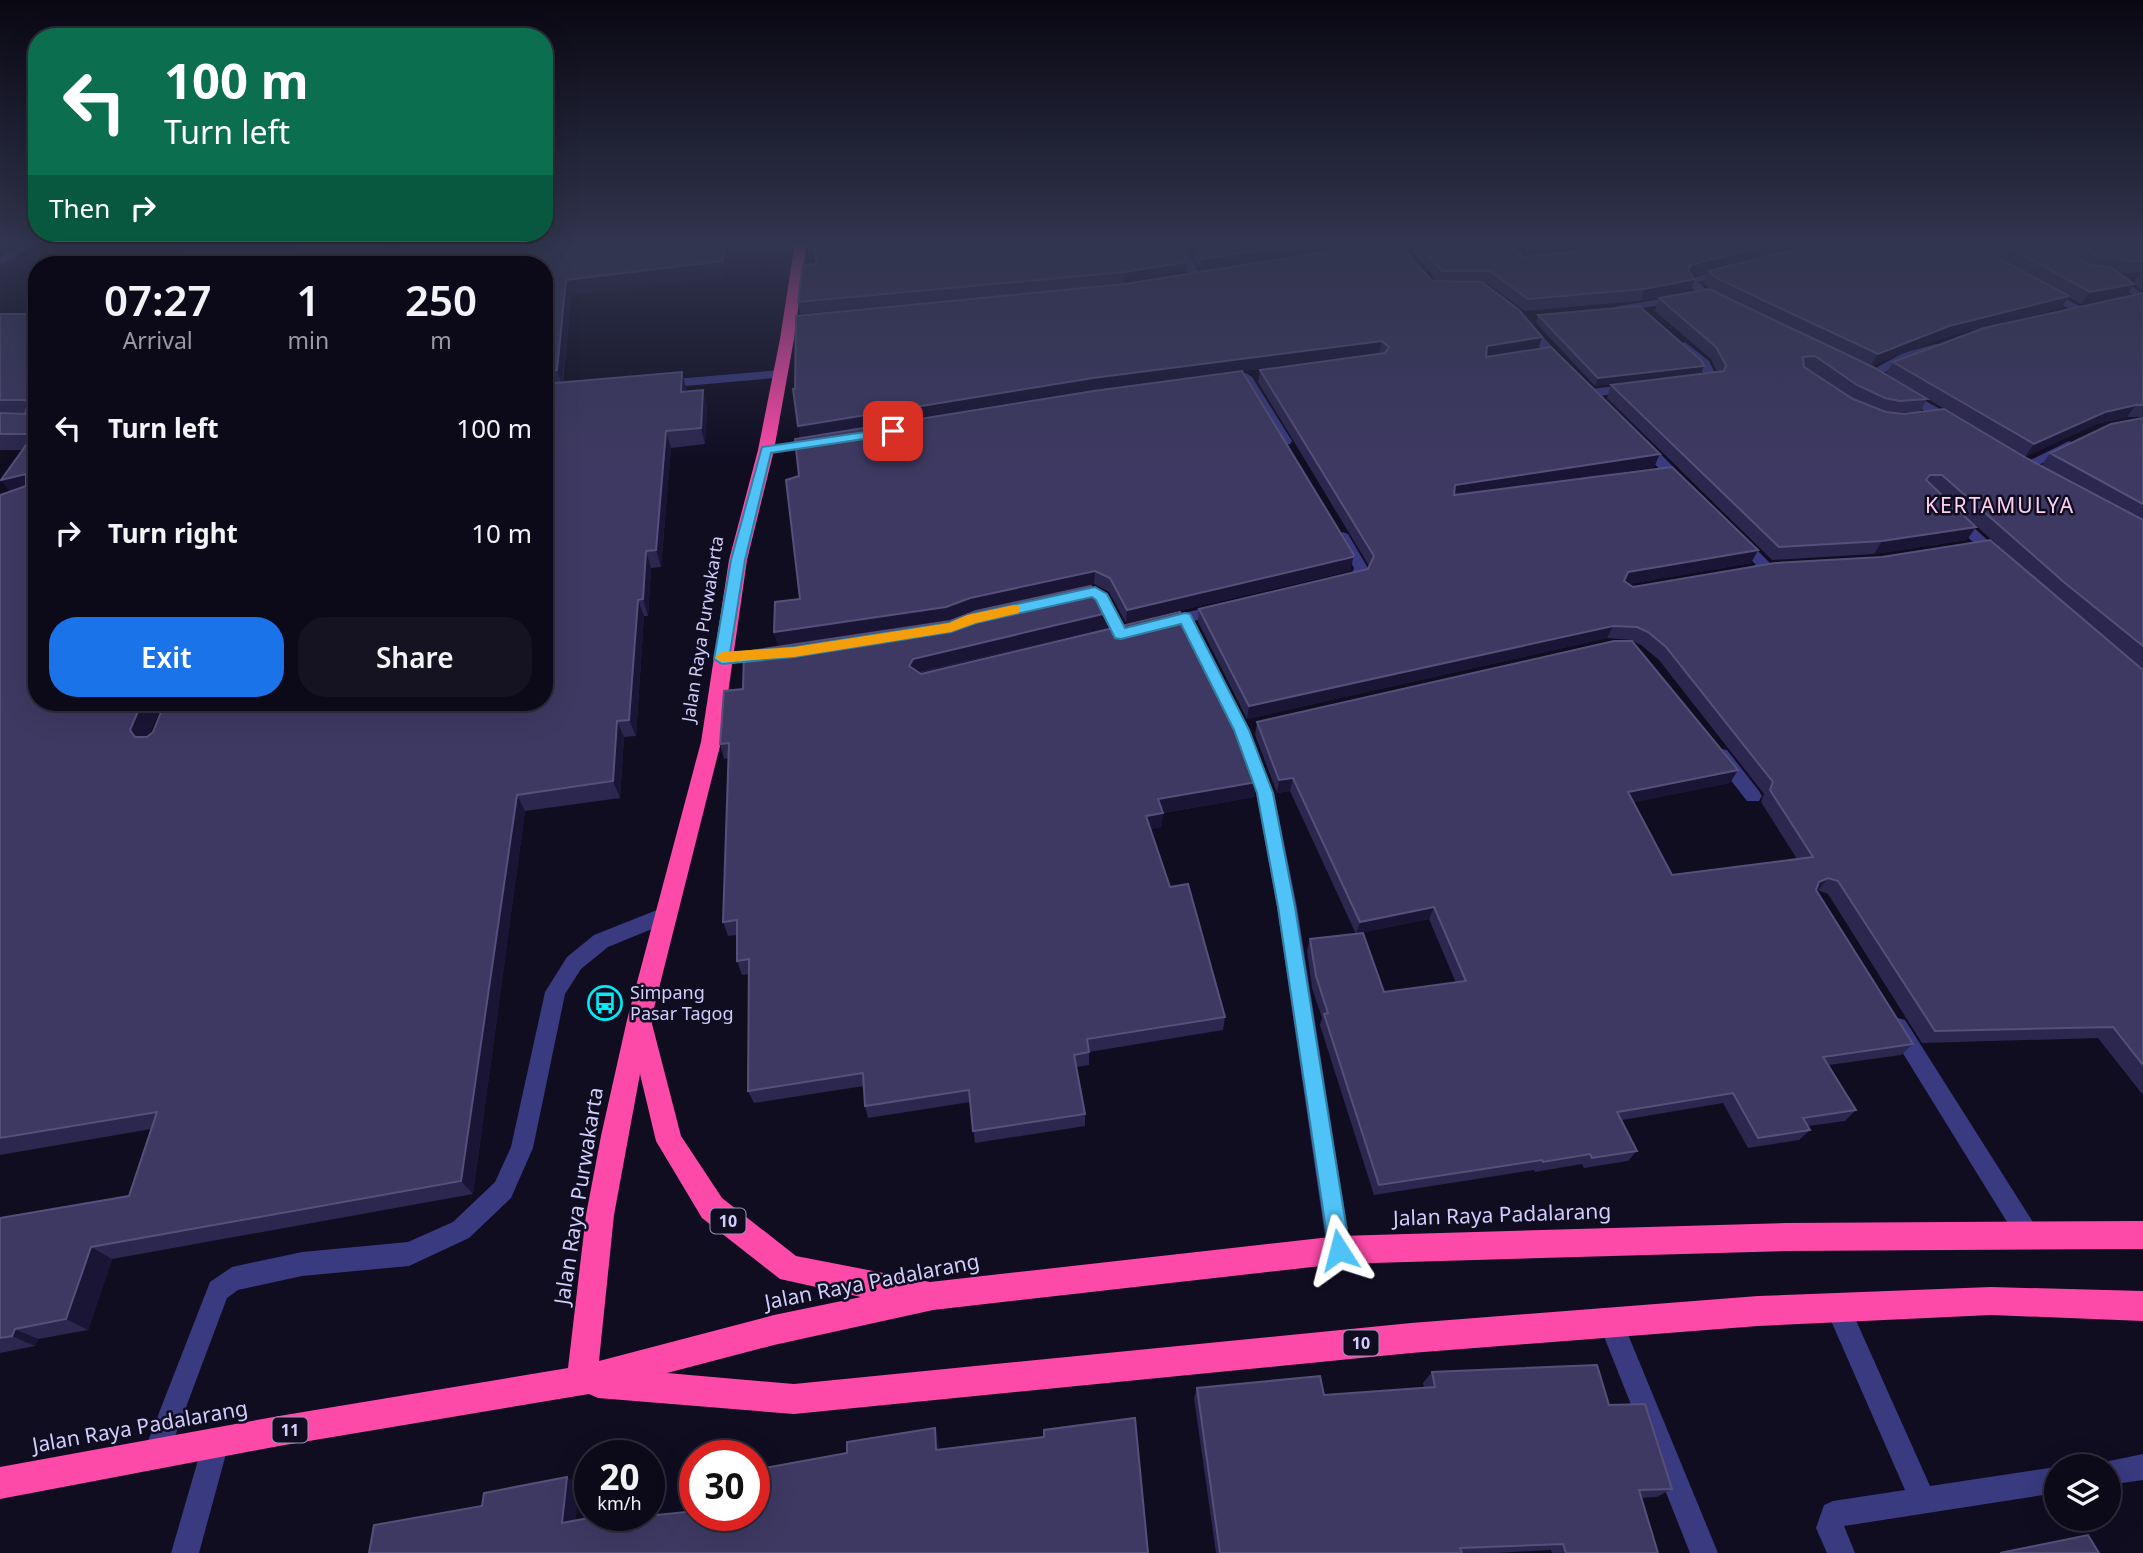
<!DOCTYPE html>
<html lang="en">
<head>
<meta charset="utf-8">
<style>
  body { margin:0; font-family:"Noto Sans",sans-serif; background:#151322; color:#f1f3f6; height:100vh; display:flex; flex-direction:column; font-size:26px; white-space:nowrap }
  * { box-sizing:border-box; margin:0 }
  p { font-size:23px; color:#9a9aa2 }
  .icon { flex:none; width:38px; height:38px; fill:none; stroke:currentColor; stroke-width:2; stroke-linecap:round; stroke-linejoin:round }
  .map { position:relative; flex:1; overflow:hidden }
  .drawer { position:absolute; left:28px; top:256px; width:525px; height:455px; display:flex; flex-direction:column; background:#0c0a19; border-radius:28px; box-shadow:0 7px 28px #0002,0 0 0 2px #2c2b38 }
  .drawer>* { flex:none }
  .banner { position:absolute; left:28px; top:28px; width:525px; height:214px; border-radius:28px; box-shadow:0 7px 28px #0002,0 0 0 2px #2c2b38; background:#0b6e4f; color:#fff; overflow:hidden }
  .buttons { position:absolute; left:2044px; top:1454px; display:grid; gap:14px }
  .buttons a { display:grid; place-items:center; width:77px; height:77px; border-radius:50%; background:#0c0a19; box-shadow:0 7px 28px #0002,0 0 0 2px #2c2b38; font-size:35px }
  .speed { position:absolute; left:574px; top:1440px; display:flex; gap:14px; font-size:35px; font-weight:700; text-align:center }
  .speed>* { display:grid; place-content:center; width:91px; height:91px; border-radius:50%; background:#0c0a19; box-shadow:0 7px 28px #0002,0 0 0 2px #2c2b38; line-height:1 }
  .speed small { font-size:18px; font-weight:400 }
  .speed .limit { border:10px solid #d22; background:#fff; color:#111 }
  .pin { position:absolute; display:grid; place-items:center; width:60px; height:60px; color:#fff; margin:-30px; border-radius:14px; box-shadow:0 4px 10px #0006 }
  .me { position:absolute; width:77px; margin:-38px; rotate:351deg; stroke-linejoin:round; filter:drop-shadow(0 0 5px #0008) }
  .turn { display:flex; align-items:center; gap:24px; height:147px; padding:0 21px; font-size:32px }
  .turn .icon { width:91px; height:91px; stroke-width:2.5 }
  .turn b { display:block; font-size:49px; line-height:60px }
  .then { display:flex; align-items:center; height:66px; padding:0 21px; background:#0003; gap:14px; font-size:26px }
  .eta { display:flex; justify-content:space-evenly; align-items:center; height:119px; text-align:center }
  .eta b { font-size:42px; font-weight:600; line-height:49px }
  .button { display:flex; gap:14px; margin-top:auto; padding:14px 21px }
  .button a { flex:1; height:80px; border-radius:28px; background:#1a73e8; color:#fff; font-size:28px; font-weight:600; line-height:80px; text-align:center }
  .button a+a { background:#151322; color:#f1f3f6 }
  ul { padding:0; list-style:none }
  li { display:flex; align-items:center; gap:21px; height:105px; padding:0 21px }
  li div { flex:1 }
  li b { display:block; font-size:26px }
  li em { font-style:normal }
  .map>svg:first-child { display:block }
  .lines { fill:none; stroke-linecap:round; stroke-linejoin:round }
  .lane { fill:#393a7f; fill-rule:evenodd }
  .street { fill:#393a7f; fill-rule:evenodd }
  .highway { fill:#fd4aa9; fill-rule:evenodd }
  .wall { fill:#2c274f; fill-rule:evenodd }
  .shaded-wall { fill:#1a1535 }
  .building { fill:#3e3962; stroke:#55507a; stroke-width:2 }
  .route { fill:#4fc3f7; stroke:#337fa1; stroke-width:2 }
  .slow { fill:#f59e0b }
  .labels { text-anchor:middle; stroke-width:5; stroke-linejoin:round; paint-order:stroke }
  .shield { fill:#100d21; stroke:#9794bc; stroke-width:2 }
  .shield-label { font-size:16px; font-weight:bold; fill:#d1cefe }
  .street-label { font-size:18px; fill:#d1cefe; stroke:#100d21 }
  .poi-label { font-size:18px; fill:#d1cefe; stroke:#100d21; text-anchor:start }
  .quarter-label { font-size:21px; letter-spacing:2px; fill:#fed0f0; stroke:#100d21 }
  .near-street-label { font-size:21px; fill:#d1cefe; stroke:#100d21 }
</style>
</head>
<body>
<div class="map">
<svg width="2143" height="1553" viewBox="0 0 2143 1553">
  <rect width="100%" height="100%" fill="#100d21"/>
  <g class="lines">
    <path class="lane" d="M667 906 674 908 677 914 674 920 608 947 581 969 565 994 533 1148 511 1198 469 1238 409 1266 302 1276 238 1290 227 1298 165 1463 156 1467 147 1463 143 1454 210 1282 232 1267 302 1252 408 1242 453 1222 495 1182 511 1147 545 992 567 957 594 935Z
      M1837 1295 1846 1298 1930 1486 2056 1467V1493L1844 1526 1855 1553H1827L1816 1528 1824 1505 1833 1501 1905 1490 1825 1307 1828 1298Z
      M2143 1454V1480L2109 1485V1466H2098L2100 1463Z"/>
    <path class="street" d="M23 242H36L0 266V258Z
      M1171 242H1182L1202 277 1200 279H1192Z
      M1728 267 1734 270 1732 272 1698 282 1709 292V296H1701L1684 281Z
      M2106 274H2114L2143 294V301L2106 278Z
      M2046 289 2081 307 2083 309 2073 311 2042 294 2040 292Z
      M1680 296 1684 297V301L1618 312 1612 309 1618 306Z
      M1526 320 1530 322 1555 350V356L1529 359V353L1543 351 1520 324Z
      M1685 342 1709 361 1718 379 1716 382 1692 383V377L1704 376 1700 366 1679 346Z
      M1936 344 1940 345V351L1911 359 1875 377H1867L1865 374 1903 353Z
      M781 370 787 374 785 377 663 388 657 384 663 380Z
      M1246 373 1252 377 1292 441 1290 444 1285 445 1278 441 1240 377Z
      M1633 384 1637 385V391L1591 397 1585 393 1591 389Z
      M1904 389 1958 419 1959 422 1953 426 1948 425 1900 396V390Z
      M818 439 823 440V446L766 454 759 450 766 446Z
      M1643 440 1648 441 1687 481V487H1677L1638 447V441Z
      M2069 441 2076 445 2074 448 2030 469H2020L2018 466Z
      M1955 514 1960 515 2004 555 2006 558 2004 561H1994L1950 521 1948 518Z
      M1343 532 1348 534 1368 568 1364 579 1344 586 1336 581 1352 573 1354 568 1336 537Z
      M1739 535 1744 537 1772 565 1774 568 1772 571 1746 574 1744 571 1746 568 1756 565 1732 540Z
      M1095 587 1107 593 1129 634 1127 638H1115L1092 598 1072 602 1064 597 1067 593Z
      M1222 604 1227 605 1230 609 1227 613 1194 621 1249 730 1274 793 1297 907 1351 1250 1347 1258 1339 1262 1331 1258 1327 1250 1277 907 1256 793 1233 730 1180 624 1160 629 1152 624 1154 620Z
      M767 649 773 650 775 654 773 658 722 665 714 659 722 653Z
      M1721 749 1727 750 1759 791 1762 796 1759 801H1747L1715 760 1712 755 1715 750Z
      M1898 1018 1905 1020 2036 1227 2040 1235 2036 1243 2028 1247 2020 1243 1891 1034 1888 1027 1891 1020Z
      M1611 1312 1620 1315 1718 1553H1690L1599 1324 1602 1315Z
      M216 1430 225 1434 229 1443 199 1553H171L203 1443 207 1434Z"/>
    <path class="highway" d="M795 242H807L794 339 774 450 747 560 721 742 651 1020 681 1136 722 1198 796 1256 930 1282 1339 1236 1785 1223 2143 1221V1249L1785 1251 1339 1264 933 1310 774 1345 667 1373 794 1384 1411 1323 1758 1296 1991 1287 2143 1291V1321L1991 1315 1758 1326 1411 1353 794 1414 598 1398 589 1394 279 1446 0 1499V1467L279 1416 568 1368 586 1215 601 1136 627 1020 701 742 729 560 758 450 780 339ZM640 1074 656 1141 702 1218 780 1279 861 1297 774 1315 599 1361 614 1215Z"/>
  </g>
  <path class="wall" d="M180 242H401L398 250 725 277 571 295 563 383 686 388V391L707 406 705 444 671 448 661 567 651 568 648 616H644L636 736 624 737 620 798 525 811 473 1194 112 1259 88 1330 38 1339 35 1346 0 1353V1218L129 1196 151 1129 0 1155V495L10 491 23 450H0V314H37V702H163L148 737 544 702V264L292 257 186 260 178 245Z
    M1185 242H1387L1201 271Z
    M1404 242H1506L1523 257 1660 242H2143V291L2134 284 2126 296 2081 304 2069 297 2061 308 1942 338 1871 366 1927 399 1920 412 1897 413 2013 450 1886 374 1893 362 2143 293V417H2127L2096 424 2025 457 2041 466 2050 453 2143 418V669L2091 626 2143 670V1095L2098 1038 1922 1043 1828 894 1818 890 1817 891 1913 1044 1901 1055 1829 1065 1856 1110 1845 1121 1808 1126 1810 1130 1799 1140 1748 1148 1723 1103 1622 1120 1637 1151 1628 1161 1584 1168 1582 1164 1535 1172 1534 1170 1374 1195 1320 1025 1322 1018 1312 988 1307 951 1310 939 1356 934 1290 791 1277 793 1255 735 1257 722 1730 783 1633 802 1672 875 1797 859 1761 802 1764 794 1659 660 1641 645 1631 640 1607 638 1247 719 1198 622 1199 609 1368 569 1369 566 1258 382 1260 370 1379 354 1242 371 1351 568 1350 571 1126 623 1109 592 1094 584 971 611 947 620 778 646 774 632 800 599V438L795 389 968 299 800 314 798 302 817 264 1437 281ZM1804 248 1708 271 1703 283 1710 289 1659 298 1655 311 1711 359 1717 372 1611 385 1607 398 1772 560 1874 554 1967 540 1934 488 2023 568 1633 587 1629 584 1751 563 1758 550 1550 483 1654 467 1538 349 1542 337 1485 283H1487L1525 311 1640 301 1690 291 1692 275 1784 251ZM1987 252 1996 255 2029 274ZM2141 272 2133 283 2119 273H2134ZM1429 919 1456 983 1384 992 1360 933Z
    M1538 315 1704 366 1700 374 1595 386 1536 323Z
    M1107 613V628L919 673 1257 782 1254 797 1163 813 1161 827 1150 829 1170 887 1225 1017 1223 1030 1089 1052V1065L1076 1067 1085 1114V1126L975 1143 970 1102 868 1118 865 1106 864 1086 754 1103 748 1091 749 974 742 975 737 961V935L728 936 723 922 729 758 724 759 720 744 743 689 950 621Z
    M1432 1372 1609 1405 1672 1489 1657 1497 1641 1498 1658 1553H1552L1551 1550 1496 1553H1216L1194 1398 1197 1388 1324 1395 1424 1388 1423 1383Z"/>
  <path class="shaded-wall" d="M388 242H401L392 264 385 251Z
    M726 242H733L725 277 571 295 562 386 557 370 566 280Z
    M1313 242H1387L1201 271 1202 259Z
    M1778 242H1841L1784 251 1685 276 1690 265Z
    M1187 262 1186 274 1124 284V272Z
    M1695 279 1690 291 1640 301 1644 289Z
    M2134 284 2126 296 2081 304 2090 292Z
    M2069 296 2061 308 1942 338 1871 366 1878 354 1949 326Z
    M1542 337 1538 349 1484 358 1487 346Z
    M1382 341 1379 354 1093 390 800 439 798 426 1093 378Z
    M1704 366 1700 374 1595 386 1598 378Z
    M682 372 686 388 685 408 681 392Z
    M703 390 707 406 705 444 701 428Z
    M2136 405 2127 417 2096 424 2025 457 2034 444 2105 412Z
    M666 431 671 448 661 567 656 550Z
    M1660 454 1654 467 1451 497 1455 485Z
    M26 474 37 488 14 497 1 480Z
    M1976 527 1967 540 1874 554 1882 541Z
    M1758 550 1751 563 1623 585 1618 594 1628 572Z
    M646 551 651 568 648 616 643 599Z
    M1354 555 1350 571 1126 623 1127 610Z
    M1095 571 1094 584 971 611 947 620 778 646 774 632Z
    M638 600 644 616 636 736 629 720Z
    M1107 613V628L915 673 909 666 913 659Z
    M1613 626 1607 638 1247 719 1249 706Z
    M142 702H163L144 746 135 737 130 730Z
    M617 721 624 737 620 798 613 781Z
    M1738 770 1730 783 1621 805 1628 792Z
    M1293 778 1290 791 1277 793 1279 780Z
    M1257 782 1254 797 1157 814 1158 799Z
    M517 795 525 811 473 1194 461 1181Z
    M1163 813 1161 827 1145 830 1146 816Z
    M1828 878 1818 890 1810 894 1819 882Z
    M1434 907 1429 919 1356 934 1360 922Z
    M91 1247 112 1259 88 1330 66 1319Z
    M15 1329 38 1339 35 1346 12 1336Z
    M935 1428 938 1437 940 1459 936 1450Z
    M567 1477 579 1485 575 1530 562 1523Z"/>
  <path class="building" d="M180 242H283L178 245Z
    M305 242H388L385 251 399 250 402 242H726L722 261 566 280 557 370 544 371V264H286Z
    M813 242H1175L1187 262 1124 272 798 302 803 265 817 264Z
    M1193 242H1313L1202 259Z
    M1389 242H1397L1432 281 1482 282 1519 310 1542 337 1487 346 1486 357 1551 347 1660 454 1455 485 1454 495 1672 467 1758 550 1628 572 1624 581 1633 587 1775 563 1882 557 1990 540 2143 670V1065L2113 1027 1935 1031 1838 881 1828 878 1819 882 1816 890 1913 1044 1823 1057 1856 1110 1803 1118 1810 1130 1758 1138 1733 1093 1617 1112 1637 1151 1592 1158 1590 1154 1543 1162 1542 1160 1379 1185 1324 1014 1328 1013 1316 976 1310 939 1363 933 1384 992 1466 981 1434 907 1360 922 1293 778 1279 780 1257 722 1614 641H1632L1738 770 1628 792 1672 875 1813 857 1770 790 1773 782 1666 647 1648 632 1637 627 1613 626 1249 706 1199 609 1368 569 1374 556 1260 370 1385 353 1389 347 1382 341 1093 378 798 426 793 389H795L796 316 1125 284Z
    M1417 242H1506L1523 257 1660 242H1778L1690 265 1688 271 1695 279 1644 289 1528 299 1490 271H1442Z
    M1836 242H1969L2069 296 1949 326 1878 354 1716 278 1708 271 1790 251Z
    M1999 242H2052L2089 265 2110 267 2134 284 2090 292Z
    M2075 242H2143V261H2127L2114 256H2098Z
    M1709 289 1873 367 1927 399 1900 401 1885 398 1857 385 1815 356 1803 357 1804 367 1853 399 1886 412 1904 414 1944 409 2028 459 2143 520V646L2065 583 1942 475H1930L1926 480 1976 527 1882 541 1779 547 1611 385 1724 371 1726 365 1716 347 1659 298Z
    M2143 293V405H2136L2105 412 2034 444 1893 362 1984 328Z
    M1639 306 1701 360 1704 366 1598 378 1538 315Z
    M0 314H37V702H142L130 730 135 737H147L153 732 165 702H544V384L682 372 681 392 703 390 701 428 666 431 656 550 646 551 643 599 638 600 629 720 617 721 613 781 517 795 461 1181 91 1247 66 1319 15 1329 12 1336 0 1338V1218L129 1196 157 1112 0 1138V495L26 486V474L1 480 34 434H0V413L25 414 28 403 25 400H0Z
    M1242 371 1354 555 1353 557 1127 610 1110 578 1095 571 970 598 946 607 774 632 775 602 800 599 786 480 799 476 795 439 1094 391Z
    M2143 418V504L2050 453 2111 424Z
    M1091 586 1107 613 913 659 909 666 921 674 1180 612 1233 716 1257 782 1158 799 1163 813 1146 816 1170 887 1188 884 1225 1017 1087 1039 1089 1052 1074 1055 1085 1114 973 1131 969 1090 865 1106 863 1073 748 1091 749 959 737 961V920L723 922 729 743 720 744 724 691 743 689 744 652 950 621 976 611Z
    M1597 1365 1609 1405 1645 1404 1672 1489 1639 1490 1658 1553H1566L1563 1544 1460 1548 1462 1553H1220L1197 1388 1320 1376 1324 1395 1435 1387 1432 1372Z
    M1135 1418 1148 1553H369L374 1525 482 1506 484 1493 567 1477 562 1523 599 1516H628L627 1518 695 1511V1516H754V1470L847 1453V1442L935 1428 936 1450 1044 1437V1430Z
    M2088 1535 2099 1553H2000Z"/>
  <linearGradient id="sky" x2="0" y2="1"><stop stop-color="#090712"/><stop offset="0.53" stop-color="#31354e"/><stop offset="1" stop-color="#31354e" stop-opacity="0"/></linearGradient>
  <rect width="2143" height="460" fill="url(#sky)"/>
  <path class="route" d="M893 428 899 431 897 434 771 453 745 560 730 653 794 647 949 623 972 614 1095 587 1107 594 1125 628 1185 613 1190 614 1249 730 1273 793 1295 907 1350 1250 1347 1258 1339 1261 1332 1258 1329 1250 1278 907 1257 793 1234 730 1181 624 1121 639 1115 638 1096 600 1092 597 976 623 951 632 794 657 722 664 714 659 731 560 762 447Z"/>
  <path class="slow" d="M1014 605 1019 606V613L976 623 951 632 794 657 722 662 715 657 722 652 794 647 949 623 967 615Z"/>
  <defs>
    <g id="bus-ring" transform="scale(1.75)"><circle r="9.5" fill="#100d21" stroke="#03eaf5" stroke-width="1.5"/><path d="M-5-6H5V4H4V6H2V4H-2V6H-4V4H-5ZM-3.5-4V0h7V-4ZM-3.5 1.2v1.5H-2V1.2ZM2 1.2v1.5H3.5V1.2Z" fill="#03eaf5"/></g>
  </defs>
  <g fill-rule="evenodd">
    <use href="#bus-ring" x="605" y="1003"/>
  </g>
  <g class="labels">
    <g class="shield">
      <rect x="710.5" y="1208.5" width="35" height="25" rx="5"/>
      <rect x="1343.5" y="1330.5" width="35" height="25" rx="5"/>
      <rect x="272.5" y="1417.5" width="35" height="25" rx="5"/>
    </g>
    <g class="shield-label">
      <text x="728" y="1227">10</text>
      <text x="1361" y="1349">10</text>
      <text x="290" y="1436">11</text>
    </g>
    <g class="street-label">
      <text transform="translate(703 629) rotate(-81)" y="6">Jalan Raya Purwakarta</text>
    </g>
    <g class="poi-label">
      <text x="630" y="999">Simpang<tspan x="630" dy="21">Pasar Tagog</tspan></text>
    </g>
    <g class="quarter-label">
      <text x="2000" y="513">KERTAMULYA</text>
    </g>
    <g class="near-street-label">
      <text transform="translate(579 1196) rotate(-81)" y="7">Jalan Raya Purwakarta</text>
      <text transform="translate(1502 1215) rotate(-2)" y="7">Jalan Raya Padalarang</text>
      <text transform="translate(872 1282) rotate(-11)" y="7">Jalan Raya Padalarang</text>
      <text transform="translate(140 1427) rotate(-10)" y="7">Jalan Raya Padalarang</text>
    </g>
  </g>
</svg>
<div class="buttons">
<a><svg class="icon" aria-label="layers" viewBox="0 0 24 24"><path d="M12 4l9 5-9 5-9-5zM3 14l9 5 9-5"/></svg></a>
</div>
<div class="speed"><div>20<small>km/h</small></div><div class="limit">30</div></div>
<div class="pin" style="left:893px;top:431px;background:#d93025"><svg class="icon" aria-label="arrive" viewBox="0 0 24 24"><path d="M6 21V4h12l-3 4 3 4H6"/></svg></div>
<svg class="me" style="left:1339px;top:1250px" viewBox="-20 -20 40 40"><path d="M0-17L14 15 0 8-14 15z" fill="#4fc3f7" stroke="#fff" stroke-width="4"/></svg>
<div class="banner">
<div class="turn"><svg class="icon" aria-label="left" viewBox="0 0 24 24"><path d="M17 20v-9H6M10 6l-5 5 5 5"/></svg><div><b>100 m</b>Turn left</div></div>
<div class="then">Then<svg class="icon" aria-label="right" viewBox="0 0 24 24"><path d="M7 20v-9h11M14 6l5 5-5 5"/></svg></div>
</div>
<section class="drawer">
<div class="eta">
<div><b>07:27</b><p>Arrival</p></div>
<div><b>1</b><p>min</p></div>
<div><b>250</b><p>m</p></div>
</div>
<ul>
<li><svg class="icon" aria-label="left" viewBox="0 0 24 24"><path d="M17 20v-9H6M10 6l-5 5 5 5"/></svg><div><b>Turn left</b></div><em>100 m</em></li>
<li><svg class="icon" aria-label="right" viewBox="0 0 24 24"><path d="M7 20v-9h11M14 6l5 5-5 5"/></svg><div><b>Turn right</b></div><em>10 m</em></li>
</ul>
<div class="button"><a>Exit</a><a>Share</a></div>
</section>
</div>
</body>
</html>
